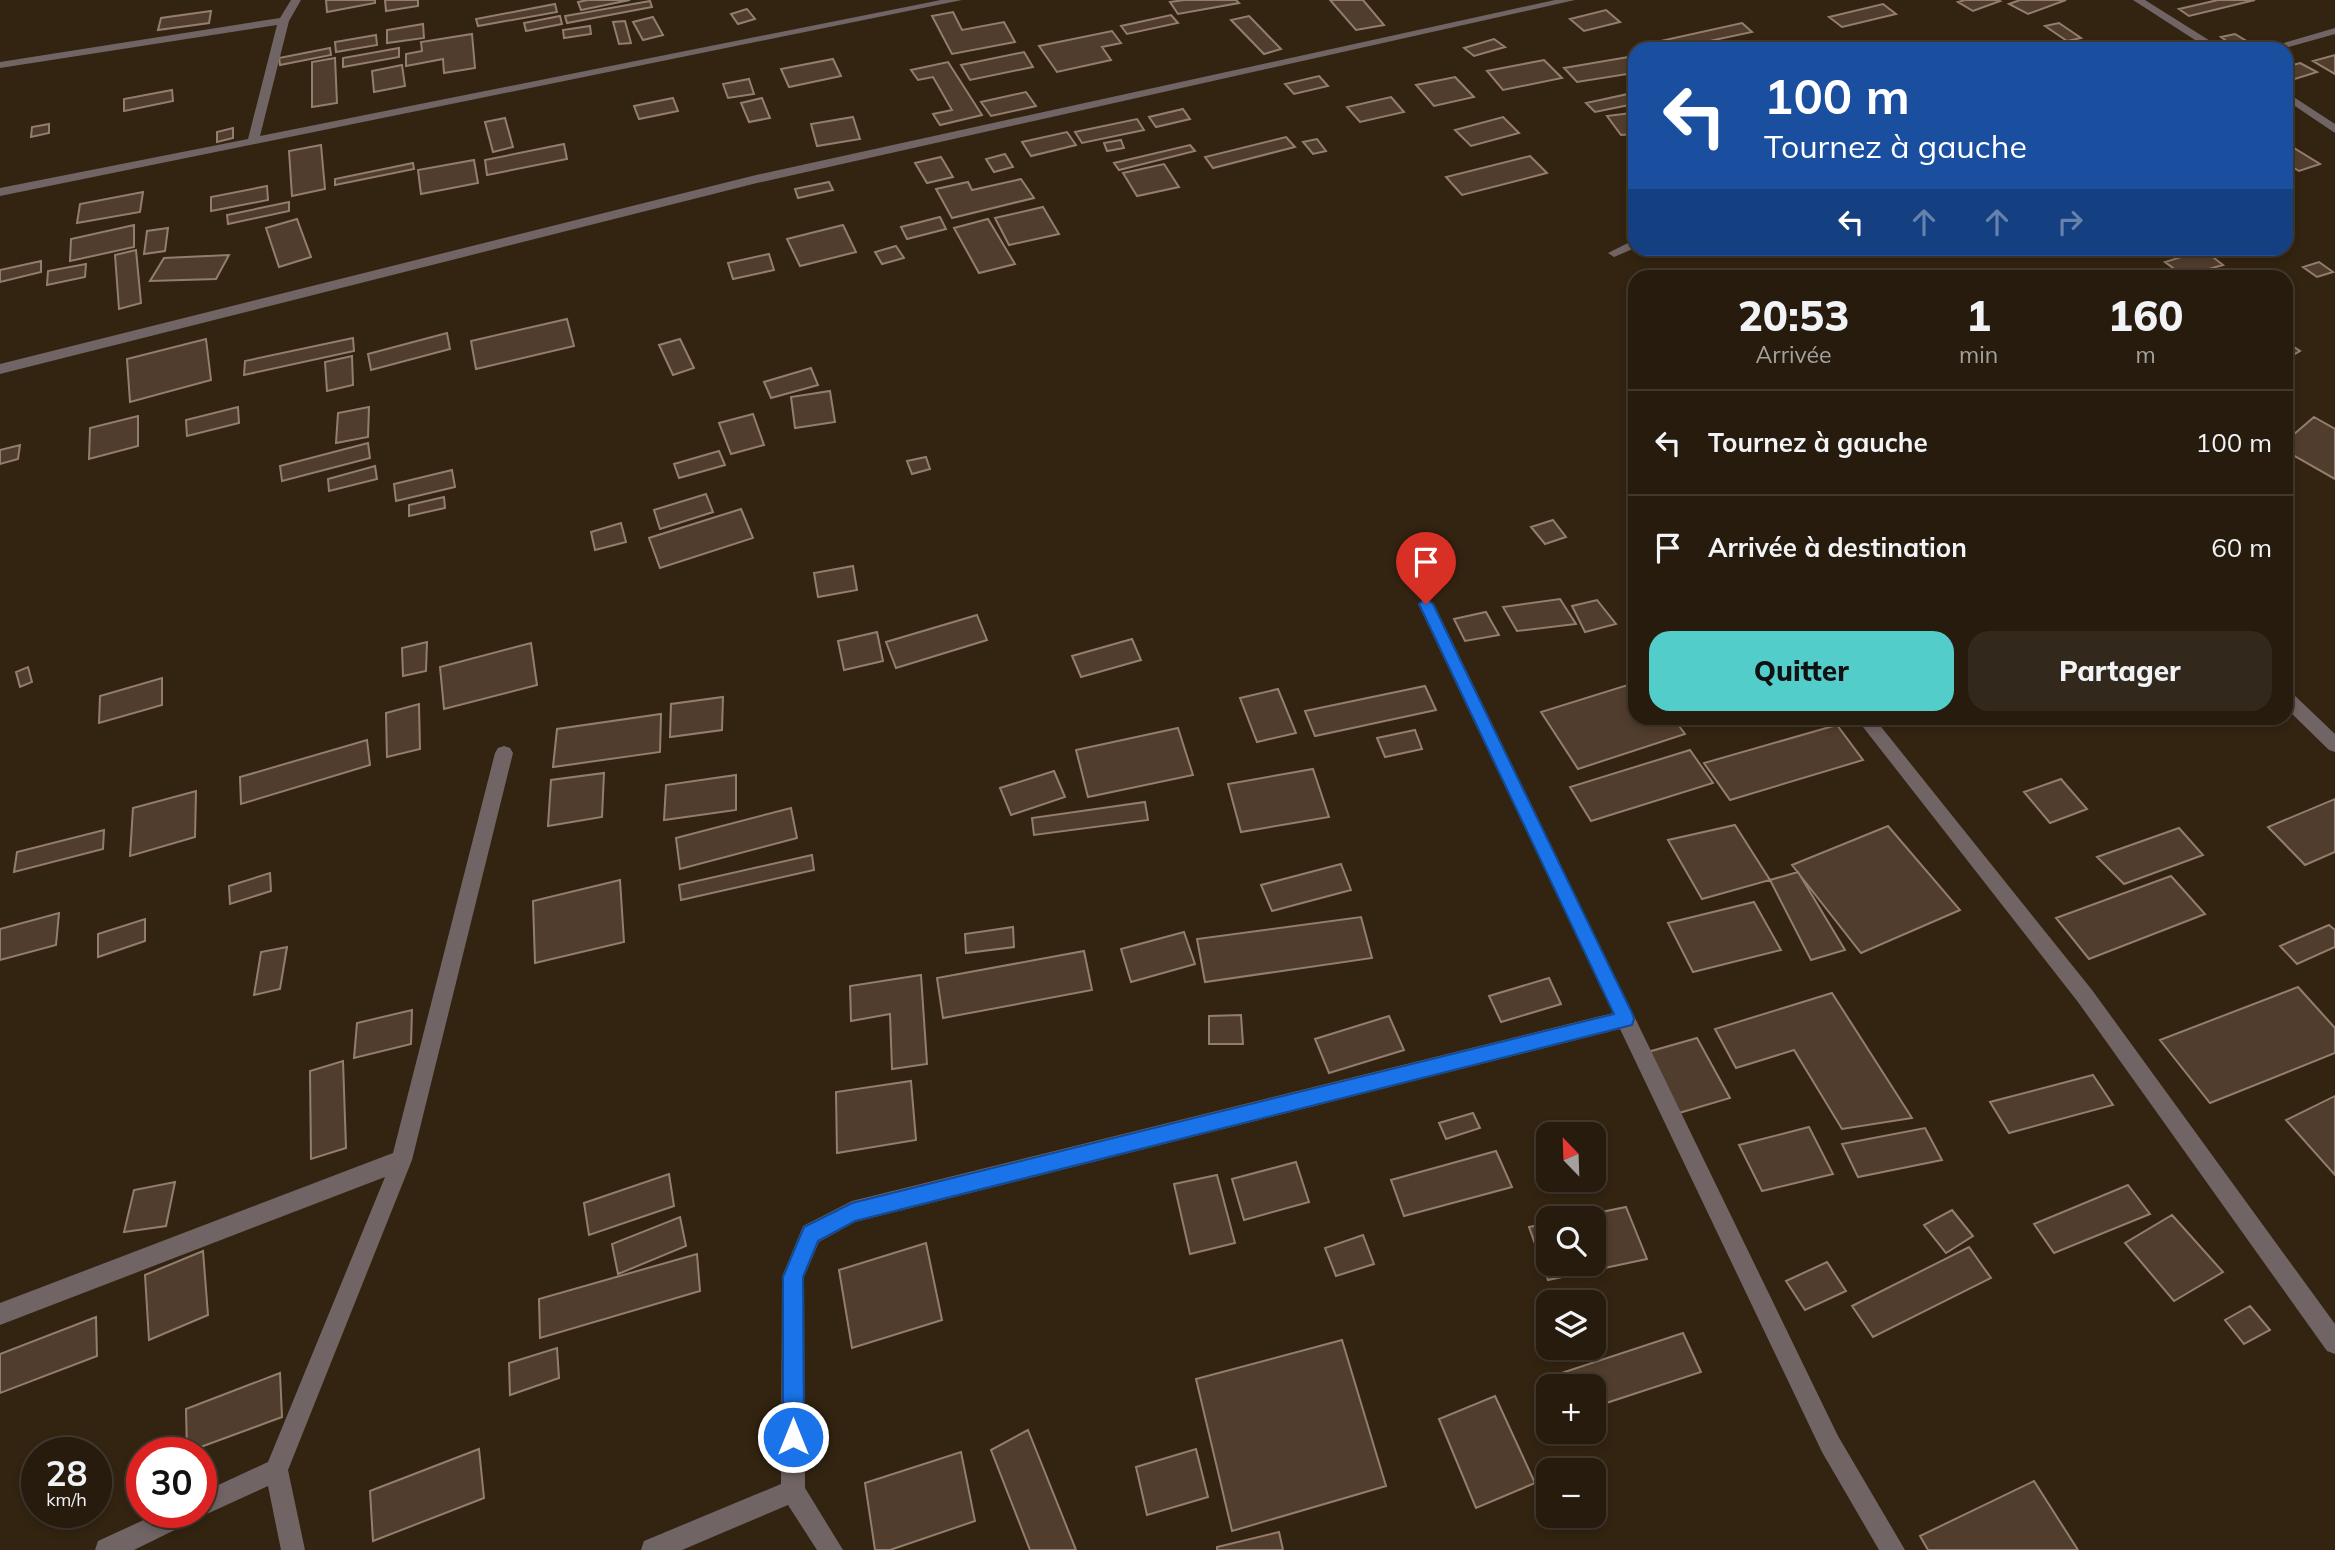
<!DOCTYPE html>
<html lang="fr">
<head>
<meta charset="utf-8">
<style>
  body { margin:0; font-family:Mulish,sans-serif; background:#32281b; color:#f1f3f6; height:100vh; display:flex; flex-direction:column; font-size:26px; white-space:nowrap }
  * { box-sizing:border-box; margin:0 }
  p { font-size:23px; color:#a4a19d }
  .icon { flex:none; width:38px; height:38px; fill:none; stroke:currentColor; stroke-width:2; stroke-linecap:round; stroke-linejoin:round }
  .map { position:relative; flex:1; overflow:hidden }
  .panel { position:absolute; left:1628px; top:270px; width:665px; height:455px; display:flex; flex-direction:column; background:#261b0d; border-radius:21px; box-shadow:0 4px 10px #0003,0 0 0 2px #42392e }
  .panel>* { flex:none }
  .guide { position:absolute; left:1628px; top:42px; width:665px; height:214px; border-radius:21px; box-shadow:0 4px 10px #0003,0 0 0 2px #42392e; background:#1a4fa0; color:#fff; overflow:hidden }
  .needle { width:46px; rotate:337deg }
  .buttons { position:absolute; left:1536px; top:1122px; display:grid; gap:14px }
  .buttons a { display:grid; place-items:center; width:70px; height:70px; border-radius:14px; background:#261b0d; box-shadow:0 4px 10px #0003,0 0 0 2px #42392e; font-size:35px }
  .speed { position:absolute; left:21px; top:1437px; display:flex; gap:14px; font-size:35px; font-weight:700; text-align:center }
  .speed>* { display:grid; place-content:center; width:91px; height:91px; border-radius:50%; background:#261b0d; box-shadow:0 4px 10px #0003,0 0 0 2px #42392e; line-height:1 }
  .speed small { font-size:18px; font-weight:400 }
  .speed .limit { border:10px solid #d22; background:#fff; color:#111 }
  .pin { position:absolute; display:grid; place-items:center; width:60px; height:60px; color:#fff; margin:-72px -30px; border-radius:50% 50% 50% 0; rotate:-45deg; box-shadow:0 0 7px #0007 }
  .pin .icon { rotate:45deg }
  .me { position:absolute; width:77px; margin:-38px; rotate:0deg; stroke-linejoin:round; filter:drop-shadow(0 0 5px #0008) }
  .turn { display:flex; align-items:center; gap:24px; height:147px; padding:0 21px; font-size:32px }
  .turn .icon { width:91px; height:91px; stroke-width:2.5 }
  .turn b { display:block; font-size:49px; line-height:60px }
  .lanes { display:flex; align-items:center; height:66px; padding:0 21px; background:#0003; justify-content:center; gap:35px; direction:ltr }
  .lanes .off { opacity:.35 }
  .eta { display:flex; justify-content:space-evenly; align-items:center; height:119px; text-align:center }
  .eta b { font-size:42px; font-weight:800; line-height:49px }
  .action { display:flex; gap:14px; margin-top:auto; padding:14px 21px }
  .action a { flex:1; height:80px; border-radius:21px; background:#53cdca; color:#111; font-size:28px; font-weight:800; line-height:80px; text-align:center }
  .action a+a { background:#32281b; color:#f1f3f6 }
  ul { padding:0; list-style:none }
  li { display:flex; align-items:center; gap:21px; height:105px; padding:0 21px; border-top:2px solid #42392e }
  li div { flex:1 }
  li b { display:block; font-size:26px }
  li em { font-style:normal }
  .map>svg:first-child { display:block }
  .building { fill:#513d2d; stroke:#947d6c; stroke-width:2 }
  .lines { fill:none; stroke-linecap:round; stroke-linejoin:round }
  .minor { fill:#716465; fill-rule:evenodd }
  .route { fill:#1a73e8; stroke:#114b97; stroke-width:2 }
</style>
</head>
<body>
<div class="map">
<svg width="2335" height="1550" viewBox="0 0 2335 1550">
  <rect width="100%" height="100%" fill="#332411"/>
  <path class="building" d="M326 0H375V3L327 12Z
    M385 0H418V6L386 11Z
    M588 0H630L581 10 578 2Z
    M1184 0H1236L1239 3 1178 14 1170 2Z
    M1330 0H1363L1384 25 1356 30Z
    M1965 0H1998L2000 1 1973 11 1958 2Z
    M2020 0H2066L2028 14 2009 4Z
    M2218 0H2255L2189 16 2179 9Z
    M650 1 652 7 567 23 565 16Z
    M555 4 557 12 478 26 476 19Z
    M1883 4 1896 14 1842 27 1829 17Z
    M747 9 755 19 738 24 731 14Z
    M1606 10 1620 22 1584 31 1570 19Z
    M211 11 209 23 158 30 161 18Z
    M953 12 962 30 1004 22 1015 42 952 54 932 16Z
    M1171 15 1178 23 1127 34 1121 26Z
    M560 16 562 24 526 31 524 23Z
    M1249 16 1281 49 1264 54 1231 20Z
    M653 17 663 35 643 40 633 22Z
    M625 21 631 43 619 44 613 22Z
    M1742 23 1752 32 1672 49H1664L1656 42Z
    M2059 23 2081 38 2067 41 2045 26Z
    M423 24 424 38 387 43V30Z
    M590 26 591 34 564 38 563 30Z
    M1112 31 1121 43 1102 47 1111 60 1057 72 1039 46Z
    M472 34 475 68 444 73 443 59 406 66V54L422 51 421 42Z
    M2235 34 2253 45 2238 49 2221 37Z
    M376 35 377 45 336 52 335 42Z
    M1494 39 1505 47 1474 56 1464 48Z
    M2174 41 2184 49H2135Z
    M330 48 331 55 280 65 279 58Z
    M399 48V57L343 67V58Z
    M1024 52 1033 67 970 80 961 65Z
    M2335 55V74L2313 61Z
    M1628 57 1634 64V73L1577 82 1564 68Z
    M335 58 337 103 312 107V62Z
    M833 59 841 76 789 87 781 69Z
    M1544 60 1562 78 1503 90 1487 71Z
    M948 62 982 115 940 125 933 114 952 110 933 77 918 80 911 70Z
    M2300 63 2317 72 2295 79 2286 73V67Z
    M402 65 405 86 374 92 372 71Z
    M1319 76 1328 86 1294 94 1285 84Z
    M1455 77 1474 97 1434 106 1416 85Z
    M749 79 754 94 728 98 723 84Z
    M172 90 173 101 124 111V99Z
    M1026 92 1036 106 991 116 981 102Z
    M1628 94 1634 104 1595 112 1586 103Z
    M1391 97 1404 112 1360 122 1347 107Z
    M673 98 678 111 639 119 634 106Z
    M762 98 770 118 749 122 741 103Z
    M1183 109 1190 119 1156 127 1149 117Z
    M1631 113 1634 118V134L1621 135 1607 116Z
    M853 117 860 139 817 146 811 124Z
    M1503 117 1519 133 1471 146 1455 130Z
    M505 118 513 147 493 152 485 122Z
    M1137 119 1144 130 1082 143 1075 132Z
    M49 124V133L31 137 32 127Z
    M233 128V138L217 142V132Z
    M1067 132 1076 145 1031 156 1022 142Z
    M1286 137 1295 147 1213 168 1205 157Z
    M1317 139 1326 151 1313 154 1303 142Z
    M1121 140 1124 148 1107 151 1104 143Z
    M2286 143 2320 164 2299 171 2286 163Z
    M564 144 567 159 487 175 485 160Z
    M321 145 325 189 292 196 289 151Z
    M1190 145 1195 151 1119 170 1114 163Z
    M1005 154 1013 167 994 172 986 159Z
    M1530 156 1547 173 1462 195 1446 177Z
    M941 157 953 177 927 183 915 163Z
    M474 160 478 183 421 194 418 170Z
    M413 163 414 169 335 185V179Z
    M1164 164 1179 187 1137 196 1123 173Z
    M1021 179 1034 198 952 218 936 189 968 182 972 190Z
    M829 182 833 190 798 198 795 189Z
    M267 186 268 200 211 211V197Z
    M143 192 140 212 77 223 80 204Z
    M289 202V211L228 224 227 215Z
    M1043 207 1059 234 1009 245 995 218Z
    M940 217 946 229 907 239 901 227Z
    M297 219 311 257 279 267 266 228Z
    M988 219 1015 264 979 273 954 228Z
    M134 225V247L70 261 71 239Z
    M843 225 856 252 800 266 787 239Z
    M168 228 165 251 144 254 147 231Z
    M896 246 904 258 882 264 875 252Z
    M136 250 141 303 119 309 115 255Z
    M2204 250 2223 265 2184 276 2165 262Z
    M769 254 774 270 733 279 728 263Z
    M229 255 216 279 150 281 164 258Z
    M41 261V272L0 282V270Z
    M2319 262 2333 272 2317 277 2303 267Z
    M86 264 85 277 47 285 48 271Z
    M567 319 574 346 476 369 471 341Z
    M447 333 450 349 371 370 368 354Z
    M353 338 354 351 244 375 245 361Z
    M206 339 211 380 130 402 127 359Z
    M680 339 694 368 673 375 659 345Z
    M2286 342 2300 351 2286 359Z
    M352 356 353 385 327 391 325 362Z
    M811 368 818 385 771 398 764 382Z
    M830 391 835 422 795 428 791 397Z
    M238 407 239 423 187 436 186 420Z
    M369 407 368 437 336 443 338 413Z
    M753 414 764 445 731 454 719 423Z
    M138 416V446L89 459 90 428Z
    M2314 417 2335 429V479L2286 451V441Z
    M368 443 370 458 282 481 280 466Z
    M20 445 18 459 0 464V450Z
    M719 451 725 465 679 478 674 464Z
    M926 457 930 469 912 474 907 461Z
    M375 466 377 479 329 491 328 479Z
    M452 470 455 487 396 501 394 484Z
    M706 494 713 512 660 529 654 510Z
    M444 497 445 508 409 516V505Z
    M741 509 753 538 660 568 649 538Z
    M1553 520 1566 537 1545 544 1531 527Z
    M621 523 626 542 595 550 591 532Z
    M853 566 857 590 818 597 814 573Z
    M1560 599 1576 624 1517 631 1503 607Z
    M1597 600 1616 624 1585 632 1572 606Z
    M1486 612 1499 635 1465 641 1454 619Z
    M977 615 987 640 896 668 886 642Z
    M877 632 883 661 844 670 838 641Z
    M1132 639 1141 660 1081 677 1072 656Z
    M427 642 426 671 403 676 402 648Z
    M531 643 537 685 444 709 440 667Z
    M28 667 32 682 20 687 16 672Z
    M162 678V705L99 723 100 696Z
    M1634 683V718H1673L1685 734 1578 769 1541 712Z
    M1425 686 1436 710 1315 736 1305 711Z
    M1278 689 1296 733 1257 742 1240 698Z
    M723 697 722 730 670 737 671 704Z
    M419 704 420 749 387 757 386 713Z
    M661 714 660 752 553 767 557 729Z
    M1837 725 1863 760 1730 800 1704 763Z
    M1178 728 1193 775 1088 797 1076 750Z
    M1415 730 1422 749 1385 757 1377 738Z
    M367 740 370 765 241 804 240 777Z
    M1690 750 1713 783 1591 821 1570 787Z
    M1313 769 1329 817 1241 832 1228 784Z
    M1054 771 1065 797 1011 815 1000 788Z
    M604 773 602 817 548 826 551 780Z
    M736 775V810L664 820 666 785Z
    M2061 779 2087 809 2050 823 2024 792Z
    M196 791 195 837 130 856 133 808Z
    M2335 799V852L2305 865 2268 827Z
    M1145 802 1148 820 1034 835 1032 818Z
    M791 808 797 838 680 869 676 838Z
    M1735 825 1770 880 1702 899 1668 840Z
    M1888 826 1960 910 1861 953 1792 865Z
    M2179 828 2203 855 2124 884 2097 857Z
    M104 830 103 849 14 872 17 852Z
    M812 855 814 870 681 900 679 885Z
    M1341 864 1351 890 1272 911 1261 885Z
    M1798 872 1845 950 1811 960 1770 880Z
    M270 873 271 891 230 904 229 886Z
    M2171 876 2205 914 2089 959 2056 918Z
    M620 880 624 942 535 963 533 901Z
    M1754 902 1781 950 1693 972 1668 923Z
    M59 913 56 945 0 960V929Z
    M1361 917 1372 958 1205 982 1197 939Z
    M145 919V941L98 957V934Z
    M2329 925 2335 930V947L2297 964 2280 946Z
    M1013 927 1014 947 966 953 965 934Z
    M1184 932 1195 964 1131 982 1121 949Z
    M287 947 280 989 254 995 261 952Z
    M1084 951 1092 990 943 1018 937 978Z
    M921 975 927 1064 892 1069 890 1014 851 1021 850 986Z
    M1549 978 1561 1004 1501 1022 1489 996Z
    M2298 987 2335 1028V1053L2210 1103 2160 1040Z
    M1832 993 1912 1118 1842 1129 1794 1050 1736 1068 1715 1029Z
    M412 1010 411 1044 354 1058 357 1023Z
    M1241 1015 1243 1044H1209V1016Z
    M1389 1016 1404 1050 1329 1073 1315 1039Z
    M1697 1038 1730 1098 1679 1113 1648 1052Z
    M343 1061 346 1148 311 1159 310 1071Z
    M2093 1075 2113 1105 2009 1133 1990 1102Z
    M911 1081 916 1140 837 1153 836 1092Z
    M2335 1096V1175L2286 1120Z
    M1473 1113 1480 1128 1446 1139 1439 1123Z
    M1809 1127 1833 1174 1762 1191 1739 1145Z
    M1925 1128 1942 1160 1858 1177 1842 1144Z
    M1496 1151 1512 1187 1404 1216 1391 1180Z
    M1296 1162 1309 1202 1244 1220 1232 1179Z
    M669 1174 674 1206 589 1235 584 1203Z
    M1217 1175 1235 1243 1190 1254 1174 1184Z
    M175 1182 166 1226 124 1232 134 1190Z
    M2128 1185 2150 1214 2054 1253 2034 1224Z
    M1626 1207 1647 1259 1548 1280 1529 1227 1549 1223V1264H1594V1218H1572Z
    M1952 1210 1973 1236 1946 1253 1924 1225Z
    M2172 1215 2223 1272 2174 1301 2125 1243Z
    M680 1217 686 1246 618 1274 612 1244Z
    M1363 1235 1374 1264 1336 1276 1325 1248Z
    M926 1243 942 1320 852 1348 839 1270Z
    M1969 1247 1991 1278 1873 1337 1852 1306Z
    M203 1251 208 1315 149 1340 145 1275Z
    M697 1254 700 1291 540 1338 539 1299Z
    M1827 1262 1846 1291 1805 1310 1786 1281Z
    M2250 1306 2270 1330 2244 1344 2225 1320Z
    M96 1317 97 1356 0 1393V1354Z
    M1683 1333 1701 1372 1594 1407V1386H1549V1409L1537 1381Z
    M1342 1340 1386 1486 1232 1531 1196 1379Z
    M557 1348 559 1378 510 1395 509 1363Z
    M280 1373 282 1417 187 1452 186 1409Z
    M1495 1396 1535 1483 1476 1508 1439 1419Z
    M1028 1430 1076 1550H1030L991 1450Z
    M479 1449 484 1498 373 1541 370 1491Z
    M1196 1449 1208 1497 1147 1515 1136 1467Z
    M961 1452 975 1521 890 1550H875L865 1483Z
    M2034 1481 2078 1550H1928L1920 1536Z
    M1279 1532 1283 1550H1217V1547Z"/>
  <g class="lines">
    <path class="minor" d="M291 0H301L289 21 260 136 941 0H962L0 196V188L248 139 277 25 0 68V62L280 18Z
      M1555 0H1575L757 183 0 374V364L756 175Z
      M2133 0H2145L2223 49H2209Z
      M2335 28V34L2282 49H2263Z
      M2286 92 2335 124V133L2286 100Z
      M1634 240 1635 248 1614 257 1608 253Z
      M1426 598 1434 604 1838 1436 1905 1550H1879L1822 1452 1620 1029 855 1222 819 1242 804 1277 805 1488 843 1550H817L788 1505 682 1550H641L644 1541 781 1484 782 1277 803 1226 852 1201 1613 1013 1418 604Z
      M2286 691 2292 693 2335 734V752L2329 750 2286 708Z
      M1856 718H1874L2092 990 2335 1324V1354L2327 1351 2078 1002Z
      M504 746 510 748 513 753 412 1160 288 1470 305 1550H281L268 1486 209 1513 198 1515 195 1520 134 1550H95L98 1541 161 1512H201V1493L268 1462 385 1177 0 1325V1303L393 1153 495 753 498 748Z"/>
  </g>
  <path class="route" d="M1426 598 1433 604 1632 1013 1634 1019 1632 1025 855 1221 818 1241 803 1277 804 1437 801 1445 793 1448 786 1445 783 1437V1277L804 1227 852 1203 1614 1014 1419 604Z"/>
</svg>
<div class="buttons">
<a><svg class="needle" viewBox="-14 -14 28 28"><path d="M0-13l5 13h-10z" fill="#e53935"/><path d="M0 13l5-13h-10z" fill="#a4a19d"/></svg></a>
<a><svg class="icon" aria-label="search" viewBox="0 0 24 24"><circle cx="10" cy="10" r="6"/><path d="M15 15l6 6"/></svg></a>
<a><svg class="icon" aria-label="layers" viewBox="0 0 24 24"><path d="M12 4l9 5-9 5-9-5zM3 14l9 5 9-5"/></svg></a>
<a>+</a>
<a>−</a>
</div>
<div class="speed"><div>28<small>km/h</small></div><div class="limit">30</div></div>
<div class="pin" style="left:1426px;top:604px;background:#d93025"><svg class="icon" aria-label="arrive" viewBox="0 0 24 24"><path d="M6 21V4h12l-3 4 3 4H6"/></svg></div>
<svg class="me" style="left:793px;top:1437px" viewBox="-20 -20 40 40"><circle r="17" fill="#1a73e8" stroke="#fff" stroke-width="3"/><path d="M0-11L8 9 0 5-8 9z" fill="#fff"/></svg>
<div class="guide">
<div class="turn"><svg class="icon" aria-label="left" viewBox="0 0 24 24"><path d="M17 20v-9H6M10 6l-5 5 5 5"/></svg><div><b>100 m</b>Tournez à gauche</div></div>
<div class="lanes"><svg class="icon" aria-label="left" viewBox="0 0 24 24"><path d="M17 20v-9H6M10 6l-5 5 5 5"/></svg><svg class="icon off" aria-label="ahead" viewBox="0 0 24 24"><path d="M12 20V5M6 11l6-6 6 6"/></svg><svg class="icon off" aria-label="ahead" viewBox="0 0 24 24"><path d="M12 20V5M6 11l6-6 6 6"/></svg><svg class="icon off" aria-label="right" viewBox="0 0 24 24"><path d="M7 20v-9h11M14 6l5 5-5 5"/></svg></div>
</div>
<section class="panel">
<div class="eta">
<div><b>20:53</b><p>Arrivée</p></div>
<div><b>1</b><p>min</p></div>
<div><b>160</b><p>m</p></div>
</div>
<ul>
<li><svg class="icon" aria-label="left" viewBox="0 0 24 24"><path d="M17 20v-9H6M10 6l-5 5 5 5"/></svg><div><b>Tournez à gauche</b></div><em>100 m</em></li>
<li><svg class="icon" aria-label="arrive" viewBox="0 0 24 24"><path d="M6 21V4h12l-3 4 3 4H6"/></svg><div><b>Arrivée à destination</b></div><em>60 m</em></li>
</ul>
<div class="action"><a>Quitter</a><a>Partager</a></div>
</section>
</div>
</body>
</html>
